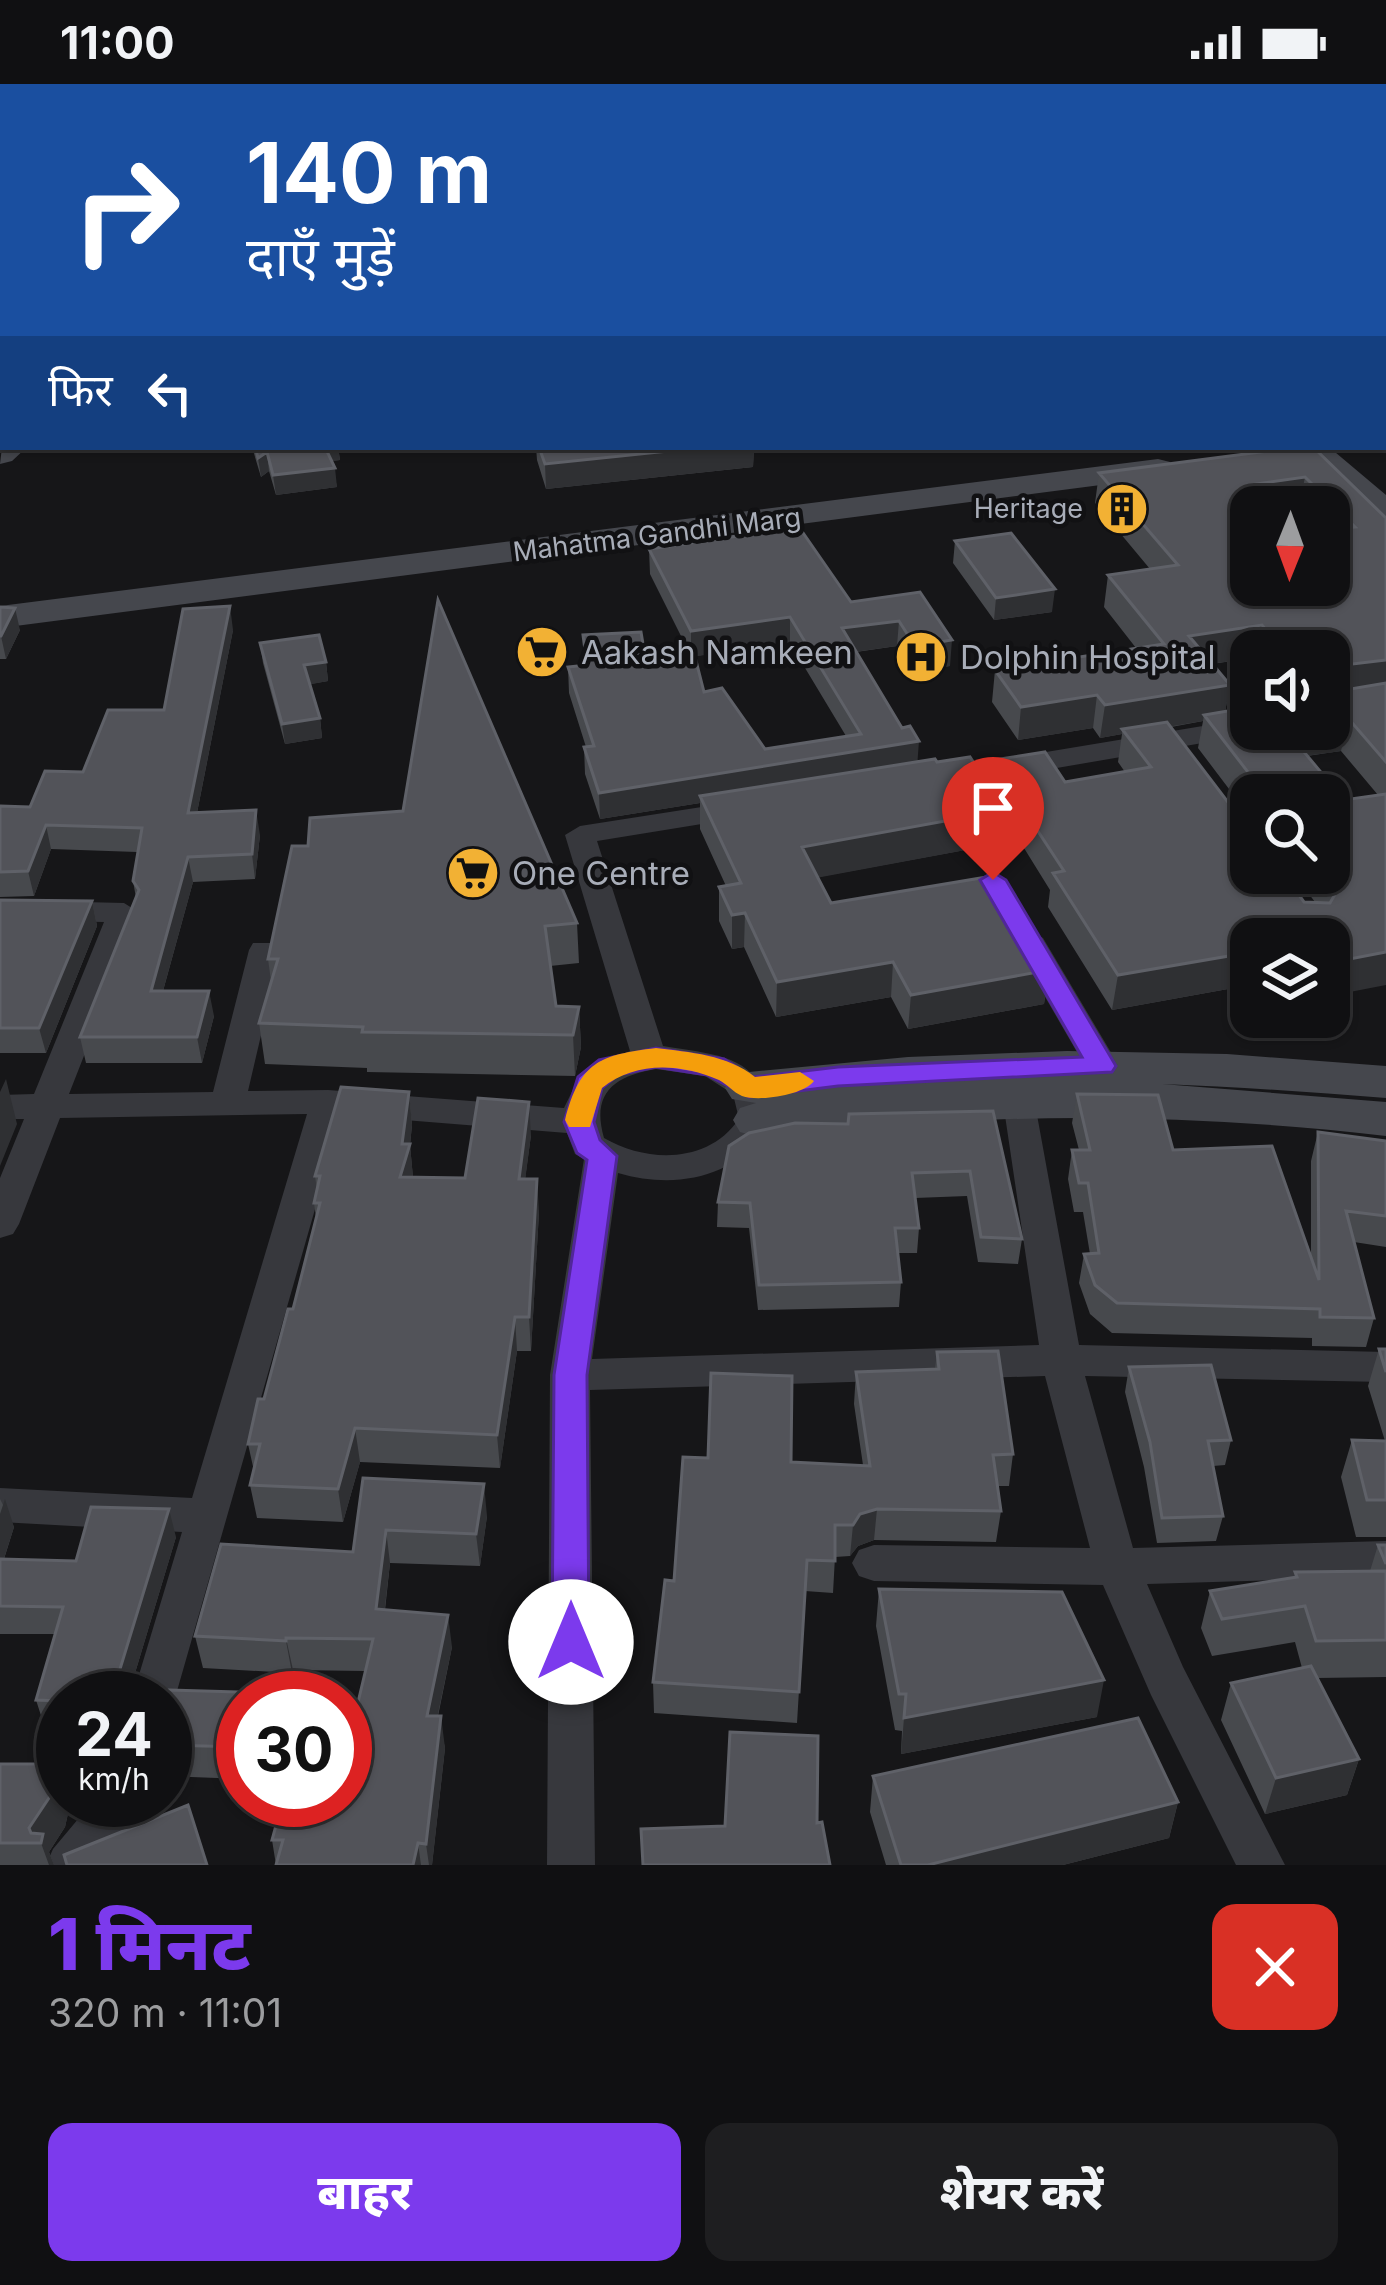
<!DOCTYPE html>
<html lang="hi">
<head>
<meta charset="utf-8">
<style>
  body { margin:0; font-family:Inter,"Noto Sans Devanagari",sans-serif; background:#1e1e20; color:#f1f3f6; height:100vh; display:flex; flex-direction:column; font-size:45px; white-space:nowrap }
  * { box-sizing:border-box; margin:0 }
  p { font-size:39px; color:#9c9d9f }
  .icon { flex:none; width:66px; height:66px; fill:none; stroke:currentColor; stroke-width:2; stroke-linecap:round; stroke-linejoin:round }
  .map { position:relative; height:1781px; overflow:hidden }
  .drawer { display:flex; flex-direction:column; background:#101012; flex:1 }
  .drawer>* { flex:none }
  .top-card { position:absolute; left:0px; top:0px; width:1386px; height:366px; box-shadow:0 3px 9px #0004,0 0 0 3px #303032; background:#1a4fa0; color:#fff; overflow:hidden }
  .needle { width:78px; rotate:181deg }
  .fabs { position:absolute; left:1230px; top:402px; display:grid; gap:24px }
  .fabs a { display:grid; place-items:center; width:120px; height:120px; border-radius:24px; background:#101012; box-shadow:0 3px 9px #0004,0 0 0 3px #303032; font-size:60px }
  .speed { position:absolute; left:36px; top:1587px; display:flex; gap:24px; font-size:60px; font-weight:700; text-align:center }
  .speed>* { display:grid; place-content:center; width:156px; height:156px; border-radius:50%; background:#101012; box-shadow:0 3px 9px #0004,0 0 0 3px #303032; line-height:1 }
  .speed small { font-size:30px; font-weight:400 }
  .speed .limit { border:18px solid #d22; background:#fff; color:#111 }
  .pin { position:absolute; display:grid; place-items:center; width:102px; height:102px; color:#fff; margin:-123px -51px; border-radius:50% 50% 50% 0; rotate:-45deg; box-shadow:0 0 12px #0007 }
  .pin .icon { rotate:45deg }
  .me { position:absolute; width:132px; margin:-66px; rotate:0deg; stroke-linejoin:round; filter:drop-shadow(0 0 9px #0008) }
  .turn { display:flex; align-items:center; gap:42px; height:252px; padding:0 48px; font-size:54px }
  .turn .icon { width:156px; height:156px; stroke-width:2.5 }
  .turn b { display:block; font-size:84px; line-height:102px }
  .then { display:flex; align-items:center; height:114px; padding:0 48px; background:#0003; gap:24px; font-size:45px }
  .round { display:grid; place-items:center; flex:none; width:126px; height:126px; border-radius:24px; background:#1e1e20 }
  .headline { display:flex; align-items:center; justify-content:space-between; height:204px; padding:0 48px }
  h1 { font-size:72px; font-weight:800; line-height:90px; color:#7c3aed }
  .button { display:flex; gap:24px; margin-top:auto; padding:24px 48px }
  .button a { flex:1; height:138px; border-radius:24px; background:#7c3aed; color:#fff; font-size:48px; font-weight:800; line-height:138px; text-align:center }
  .button a+a { background:#1e1e20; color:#f1f3f6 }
  .status { display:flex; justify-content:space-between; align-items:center; height:84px; padding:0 60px; background:#101012; direction:ltr }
  .status svg { height:33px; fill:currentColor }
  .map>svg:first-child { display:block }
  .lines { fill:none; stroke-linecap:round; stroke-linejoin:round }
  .street { fill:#37383d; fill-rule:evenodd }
  .secondary { fill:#45474d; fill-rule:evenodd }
  .wall { fill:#47494d; fill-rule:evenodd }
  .shaded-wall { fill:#2f3033 }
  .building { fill:#525359; stroke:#5f6168; stroke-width:3; fill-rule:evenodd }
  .route { fill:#7c3aed; stroke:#51269a; stroke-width:3 }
  .slow { fill:#f59e0b }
  .labels { text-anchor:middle; stroke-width:9; stroke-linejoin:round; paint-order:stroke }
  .far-poi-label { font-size:27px; fill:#a8adb8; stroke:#111113; text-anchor:end }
  .far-street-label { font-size:27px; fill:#a8adb8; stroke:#111113 }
  .poi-label { font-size:33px; fill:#a8adb8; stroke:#111113; text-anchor:start }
</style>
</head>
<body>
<div class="status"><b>11:00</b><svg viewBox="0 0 49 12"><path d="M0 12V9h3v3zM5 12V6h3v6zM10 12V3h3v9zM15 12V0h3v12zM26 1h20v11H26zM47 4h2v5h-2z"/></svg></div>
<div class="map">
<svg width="1386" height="1781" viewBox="0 0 1386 1781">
  <rect width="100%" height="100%" fill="#161618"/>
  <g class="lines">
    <path class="street" d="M157 0H178L155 3Z
      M943 0H985L941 3Z
      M0 139H3V151H0Z
      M0 302H3V316H0Z
      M1251 634V645H1264L1261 649 1010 692 995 683 1010 674Z
      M740 717 751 720 755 726 751 732 597 757 663 962C723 972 758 970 775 1036 741 1092 680 1107 618 1089L592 1275 1039 1261 1003 1018 1009 1009H1033L1079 1261 1386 1268 1385 1298 1085 1292 1133 1464 1386 1457V1493L1147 1500 1183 1583 1285 1781H1236L1151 1611 1103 1501 874 1497 859 1492 852 1479 859 1466 874 1461 1090 1464 1045 1292 590 1306 595 1781H547L550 1291 584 1075 575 1070 567 1049 342 1031 171 1628 165 1630V1614H132L182 1448 0 1438V1404L192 1414 307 1030 60 1034 19 1140 13 1150 0 1154V1094L24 1035H0V1011L34 1010 104 838 0 836V816L124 819 140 829 69 1010 213 1008 249 866 253 859H277L281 866 248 1007 328 1006 564 1024 581 989 630 967 565 751 580 742ZM656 985 705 992 733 1010 739 1035C708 1080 647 1079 604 1054 591 1009 614 992 656 985Z
      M1027 844 1043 854 1119 982 1114 990H1090L1085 982 1011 854Z
      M94 1716H148L100 1781H46L53 1765Z"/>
    <path class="secondary" d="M935 0H960L962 3H937Z
      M3 321V341L0 342V322Z
      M1386 346V366L1372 364 1383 363Z
      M3 355V363H27L12 377 0 380Z
      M1329 363 1386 411V438L1374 435 1307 378 1271 381 1255 371 1264 363Z
      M1158 375 1170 378 1175 385 1170 392 0 544V522Z
      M1067 967 1227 970 1386 982V1014C1311 1008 1237 1003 1162 1000L1386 1018V1052C1175 1027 968 1029 757 1053L740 1048 733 1036 740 1024 756 1019 732 1015 725 1004 732 993 749 988 908 973Z"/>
  </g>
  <path class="wall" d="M190 0H510L506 3H212Z
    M819 0H907L906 3H841Z
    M981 0H1386V193H1383V3H980Z
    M252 363H338L340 376 331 377 337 403 276 411 269 387 261 393Z
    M536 363H754L753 383 546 405 537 376Z
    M1298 363 1386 434V901L1251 855V928L1245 929 1228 905 1112 926 1048 823 1050 806 1019 756 818 793 831 819 1049 886 1044 920 908 945 891 913 776 933 744 863 732 865 719 837V803L726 802 700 745V719L600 735 585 690 584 663H586L569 609 568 583 584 581 583 551 645 572 688 566 650 490 649 465 851 518 920 508 950 582 913 587 897 562 856 568 918 677 974 679 1065 698 1125 688 1118 678 1122 650 1100 654 1093 644 1018 656 992 618 995 586 1136 564 1104 523 1108 491 1150 485 1095 419 1099 389ZM1251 423H1329V501ZM790 559 846 652 765 665 704 608 695 572ZM1251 567H1329V645L1225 628 1230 601 1212 580 1251 574ZM1203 637 1198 664 1251 734V711H1329V789H1293L1315 818H1304L1251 789 1171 643ZM1341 667 1378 711 1344 716 1307 672Z
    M955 457 1052 528 994 536 953 479Z
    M0 523 20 546 6 575H0Z
    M233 546 197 729 260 751 255 795 193 798 163 907 214 932 202 979H86L80 953 136 814 133 797 137 768 51 765 34 812 0 813V722L30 723 83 688 164 626Z
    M260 559 326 578 328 597 310 600 320 634 322 654 285 660 263 579Z
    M308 762 577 839 579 879 550 882 556 922 579 923 581 963 575 992 367 988V984L265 980 259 939 271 897 268 875Z
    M0 816 92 817 97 842 46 969H0Z
    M409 1008 412 1041 410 1061 413 1094H465L531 1051 525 1095 539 1128 531 1267H517L500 1384 360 1378 343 1438 257 1434 250 1401 254 1387 248 1360 293 1225 316 1134 314 1119 317 1106 315 1092Z
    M1077 1010 1173 1066 1311 1174V1077L1318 1048 1386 1057V1163L1354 1158 1374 1234 1366 1263 1312 1262V1254L1112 1249 1090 1230 1079 1199 1084 1170H1090L1083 1128H1074L1068 1095 1072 1066H1079L1072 1039Z
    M993 1027 1022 1155 1018 1180 978 1178 967 1112 915 1114 919 1144 917 1169H898L901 1198 899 1223 758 1226 749 1144 717 1143 718 1118 848 1040Z
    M1379 1265H1386V1453H1356L1341 1393 1352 1356 1385 1357 1368 1302Z
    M937 1268 1013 1370 1009 1402H997L1001 1427 996 1458 874 1456 858 1462 850 1472 835 1473 833 1509 805 1507 797 1639 654 1629 653 1598 674 1497 791 1378 863 1381 854 1320 856 1288 935 1285Z
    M1129 1283 1231 1356 1225 1381 1213 1382 1223 1432 1216 1457 1157 1459 1144 1383 1125 1308Z
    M363 1394 487 1432 480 1482 390 1479 385 1526 452 1563 438 1632 445 1664 432 1781H276L272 1756 355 1631 365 1587 293 1586 292 1589 203 1584 195 1552 353 1468Z
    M0 1415 14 1443 4 1475 76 1477 176 1453 132 1599 63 1614V1644H45L36 1616 55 1550H0Z
    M1378 1461H1386V1593L1317 1594 1359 1675 1347 1711 1265 1730 1221 1636 1231 1599 1302 1584 1295 1558 1212 1572 1201 1544 1210 1507 1294 1494 1295 1488 1370 1487Z
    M879 1505 1097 1633 901 1670 902 1647 895 1646 876 1542Z
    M243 1614V1695L165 1692V1622Z
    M0 1680H60L63 1690V1716H71L65 1743 49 1768 54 1781H0Z
    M873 1692 1178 1718 1169 1754 1063 1781H886L870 1728Z"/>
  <path class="shaded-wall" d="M116 0H154L152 3H110Z
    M479 0H510L506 3H474Z
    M668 0H690L687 3H664Z
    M1088 0H1100L1099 3H1052Z
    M3 89V114L0 115V90Z
    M3 250V277L0 279V251Z
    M1383 276H1386V300H1383Z
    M323 363H338L340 376 325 378Z
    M707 363H754L753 383 546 405 545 380Z
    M267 368 269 387 261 393 258 374Z
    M335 384 337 403 276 411 273 391Z
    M1305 393 1299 423H1251L1249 401Z
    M1055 505 1052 528 994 536 996 514Z
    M230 522 233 546 192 754 188 729Z
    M15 524 20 546 6 575 1 552Z
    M790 533V559L691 573V547Z
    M899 537 897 562 840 570 842 544Z
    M1262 541 1257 567H1251V574L1184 584 1189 552Z
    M952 556 950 582 913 587 915 562Z
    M1386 576V607L1329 614 1335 582Z
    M326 578 328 597 307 601 304 581Z
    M1230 601 1224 634 1204 631 1203 637 1126 650 1122 645V650L1100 654 1105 621Z
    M1097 611 1093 644 1018 656 1021 623Z
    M320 634 322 654 285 660 282 640Z
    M1348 634 1341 667 1277 676 1283 645H1329V636Z
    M919 657 917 684 700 712V719L600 735 599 709Z
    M1022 723 1019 756 800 797 802 763Z
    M256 726 260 751 255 795 252 770Z
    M46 741 51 765 34 812 28 787Z
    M188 773 193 798 156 932 151 907Z
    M92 817 97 842 46 969 39 944Z
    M745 829 744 863 732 865V831Z
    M1386 868V901L1329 912V879Z
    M1235 871 1228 905 1112 926 1118 891Z
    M893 878 891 913 776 933 777 898Z
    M1049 886 1044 920 908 945 911 911Z
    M1251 901V928L1245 929Z
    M209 907 214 932 202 979 197 953Z
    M579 923 581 963 575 992 573 951Z
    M6 995 17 1040 0 1082V1008Z
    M409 1008 412 1041 410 1061 413 1093 404 1126 400 1093 402 1060Z
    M529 1018 531 1051 521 1128 519 1095Z
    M537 1095 539 1128 531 1267 529 1233Z
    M515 1233 517 1267 500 1384 497 1351Z
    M355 1344 360 1378 343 1438 338 1405Z
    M484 1400 487 1432 480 1482 476 1450Z
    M5 1415 14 1443 0 1487V1430Z
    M169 1425 176 1453 132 1599 136 1614H124L120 1585Z
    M877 1425 874 1456 858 1462 850 1472 853 1441 860 1430Z
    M386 1446 390 1479 381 1557 376 1525Z
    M448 1531 452 1563 431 1663 427 1632Z
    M286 1554 293 1586 292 1589 286 1557Z
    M1104 1596 1097 1633 901 1670 904 1634Z
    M441 1632 445 1664 432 1781H429L426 1760Z
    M1359 1675 1347 1711 1265 1730 1276 1694Z
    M60 1680 63 1690V1716H71L65 1743 49 1768 54 1781H49L41 1759H34L29 1744Z
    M1178 1718 1169 1754 1063 1781H928Z
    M418 1759 421 1781H413Z"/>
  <path class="building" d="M0 0H116L110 3H3V14H0Z
    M295 0H479L474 3H290Z
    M1001 0H1088L1052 3H1004Z
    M1101 0H1386V47L1383 48V3H1106Z
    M3 16V58L0 57V27Z
    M1383 53 1384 64 1386 63V115L1384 114 1383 129 1386 131V170H1383Z
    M3 62V89L0 90V74L2 73Z
    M3 157V250L0 251V159Z
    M1386 225V276H1383V226Z
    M255 363H325L335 384 273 391 267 368 258 374Z
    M539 363H707L545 380Z
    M1298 363H1313L1386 434V576L1335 582 1333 608 1386 599V678L1348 634 1329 636V567H1284L1262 541 1189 552 1230 601 1105 621 1097 611 1021 623 995 586 1164 560 1108 491 1178 481 1099 389ZM1305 393 1355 443 1329 445V501H1251V423H1270L1249 401Z
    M799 443 851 518 920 508 952 556 915 562 899 537 842 544 902 644 910 642 919 657 599 709 584 663 594 662 568 583 587 581 583 551 641 548 645 572 693 565 704 608 722 604 765 665 861 650 790 533 691 547 649 465Z
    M1011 449 1055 505 996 514 955 457Z
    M438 516 577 839 545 842 556 922 579 923 573 951 362 948 363 943 259 939 278 875H268L292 762H308L310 734 403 727Z
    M230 522 188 729 256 726 252 770 188 773 151 907H209L197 953H80L139 806 133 797 142 744 46 741 28 787 0 788V722L30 723 45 687 83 688 108 626H164L183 525Z
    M0 523 15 524 1 552H0Z
    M319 551 326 578 304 581 320 634 282 640 260 559Z
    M1251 623V645H1285L1344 716 1386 710V868L1329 879V855H1251V893L1235 871 1118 891 1053 789 1064 787 1022 723 802 763 831 819 993 792 1049 886 911 911 893 878 777 898 745 829 732 831 719 803 741 799 700 712 935 675 937 678 970 673 974 679 1045 668 1065 698 1151 683 1122 645 1167 638 1243 738 1251 739V789H1283L1304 818 1330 819 1338 805 1326 789H1329V711H1261V705L1204 631Z
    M0 816 92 817 39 944H0Z
    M341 1003 409 1008 402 1060H410L400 1093 465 1094 478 1014 529 1018 519 1095H537L529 1233H515L497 1351 355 1344 338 1405 250 1401 260 1360H248L258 1315H264L288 1225H293L320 1119H314L320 1092H315Z
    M1077 1010 1158 1011 1173 1066 1272 1062 1319 1196 1318 1048 1386 1057V1132L1346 1127 1374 1234 1320 1233V1225L1117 1219 1095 1201 1084 1170 1099 1169 1088 1099H1079L1072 1066H1090Z
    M993 1027 1022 1155 981 1153 970 1087 912 1089 919 1144H895L901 1198 759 1201 750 1119 718 1118 729 1062 749 1049 795 1039 848 1040 849 1030Z
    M1379 1265H1386V1288Z
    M998 1267 1013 1370 993 1371 1001 1427 877 1425 860 1430 853 1441H835V1477L807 1476 799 1608 653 1598 665 1496 674 1497 683 1373 708 1374 711 1289 792 1292 791 1378 870 1382 856 1288 939 1285 937 1268Z
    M1211 1281 1231 1356 1208 1357 1223 1432 1162 1434 1150 1358 1129 1283Z
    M1352 1356 1386 1357V1416H1367Z
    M363 1394 484 1400 476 1450 386 1446 376 1525 448 1531 427 1632H441L426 1760 418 1759 413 1781H276L283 1756H272L283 1716H345V1630L355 1631 373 1555 286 1554V1557L195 1552 221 1460 353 1468Z
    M91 1423 169 1425 120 1585 130 1591 124 1614H63V1617L36 1616 63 1523 0 1522V1475L76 1477Z
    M1378 1461H1386V1480Z
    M1386 1487V1556L1316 1557 1305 1522 1222 1535 1210 1507 1297 1493 1295 1488Z
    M879 1505 1062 1508 1104 1596 904 1634 906 1610H899Z
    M1311 1582 1359 1675 1276 1694 1231 1599Z
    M169 1606 272 1609 271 1614H243V1663L165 1661V1622Z
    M1138 1634 1178 1718 928 1781H901L873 1692Z
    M730 1648 818 1652 817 1739 822 1738 830 1781H643L641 1745 725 1742Z
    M0 1680H60L53 1708 29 1744 31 1749 43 1750 41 1759H0Z
    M188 1721 207 1781H67L64 1771Z"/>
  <path class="route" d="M993 788 1006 796 1116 982 1112 988 838 1002 749 1013 707 991 656 983 618 991 602 1004 594 1038 600 1056 617 1072 587 1291 589 1558 584 1569 571 1574 558 1569 552 1558 554 1291 587 1076 577 1069 564 1038 578 993 599 976 656 964 724 975 753 993 838 983 1082 973 980 796Z"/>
  <path class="slow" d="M656 964C689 968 728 971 755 993L800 988 814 997C804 1011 759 1018 742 1012 733 1008 727 1000 719 996 680 979 635 977 602 1004L590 1043H569L565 1036C580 978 599 971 656 964Z"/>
  <defs>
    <g id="building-disc" transform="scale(2.7)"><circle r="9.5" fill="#f2b134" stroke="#111113"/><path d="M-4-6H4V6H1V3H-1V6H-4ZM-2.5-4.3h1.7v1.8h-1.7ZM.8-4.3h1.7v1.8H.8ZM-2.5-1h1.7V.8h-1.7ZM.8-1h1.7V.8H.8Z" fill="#111"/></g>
    <g id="supermarket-disc" transform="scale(2.7)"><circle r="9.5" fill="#f2b134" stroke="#111113"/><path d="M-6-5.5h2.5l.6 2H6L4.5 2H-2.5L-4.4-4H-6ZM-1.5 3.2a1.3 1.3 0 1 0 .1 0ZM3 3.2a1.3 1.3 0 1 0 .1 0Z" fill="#111"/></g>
    <g id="hospital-disc" transform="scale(2.7)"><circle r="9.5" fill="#f2b134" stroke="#111113"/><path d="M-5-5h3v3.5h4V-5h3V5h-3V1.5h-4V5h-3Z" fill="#111"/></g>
  </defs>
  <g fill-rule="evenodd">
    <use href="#building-disc" x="1122" y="425"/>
    <use href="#supermarket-disc" x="542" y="568"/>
    <use href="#hospital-disc" x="921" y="573"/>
    <use href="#supermarket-disc" x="473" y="789"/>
  </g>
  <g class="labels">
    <g class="far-poi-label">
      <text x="1083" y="434">Heritage</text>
    </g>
    <g class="far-street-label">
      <text transform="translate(657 451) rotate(-7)" y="9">Mahatma Gandhi Marg</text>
    </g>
    <g class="poi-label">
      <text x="581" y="580">Aakash Namkeen</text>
      <text x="960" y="585">Dolphin Hospital</text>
      <text x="512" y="801">One Centre</text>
    </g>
  </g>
</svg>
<div class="fabs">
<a><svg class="needle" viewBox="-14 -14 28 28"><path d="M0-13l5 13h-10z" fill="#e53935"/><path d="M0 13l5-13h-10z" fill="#9c9d9f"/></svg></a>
<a><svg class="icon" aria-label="sound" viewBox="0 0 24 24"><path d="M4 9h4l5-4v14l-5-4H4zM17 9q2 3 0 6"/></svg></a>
<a><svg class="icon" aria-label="search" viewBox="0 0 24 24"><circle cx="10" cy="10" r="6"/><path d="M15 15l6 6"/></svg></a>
<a><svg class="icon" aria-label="layers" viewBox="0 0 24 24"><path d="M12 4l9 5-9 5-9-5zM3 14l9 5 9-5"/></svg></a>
</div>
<div class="speed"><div>24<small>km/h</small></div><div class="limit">30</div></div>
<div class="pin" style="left:993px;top:796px;background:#d93025"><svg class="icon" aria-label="arrive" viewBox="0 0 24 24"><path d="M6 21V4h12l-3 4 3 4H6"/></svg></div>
<svg class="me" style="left:571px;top:1558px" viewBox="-20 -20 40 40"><circle r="19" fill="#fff"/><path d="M0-13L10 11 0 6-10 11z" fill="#7c3aed"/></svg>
<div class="top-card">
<div class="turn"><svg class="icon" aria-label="right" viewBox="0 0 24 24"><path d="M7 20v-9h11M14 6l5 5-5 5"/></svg><div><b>140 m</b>दाएँ मुड़ें</div></div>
<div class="then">फिर<svg class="icon" aria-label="left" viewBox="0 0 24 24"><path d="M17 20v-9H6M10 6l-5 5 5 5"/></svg></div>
</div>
</div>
<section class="drawer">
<div class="headline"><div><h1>1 मिनट</h1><p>320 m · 11:01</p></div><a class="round" style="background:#d93025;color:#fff"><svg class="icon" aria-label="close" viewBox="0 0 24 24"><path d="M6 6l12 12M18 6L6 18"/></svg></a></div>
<div class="button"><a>बाहर</a><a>शेयर करें</a></div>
</section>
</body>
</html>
